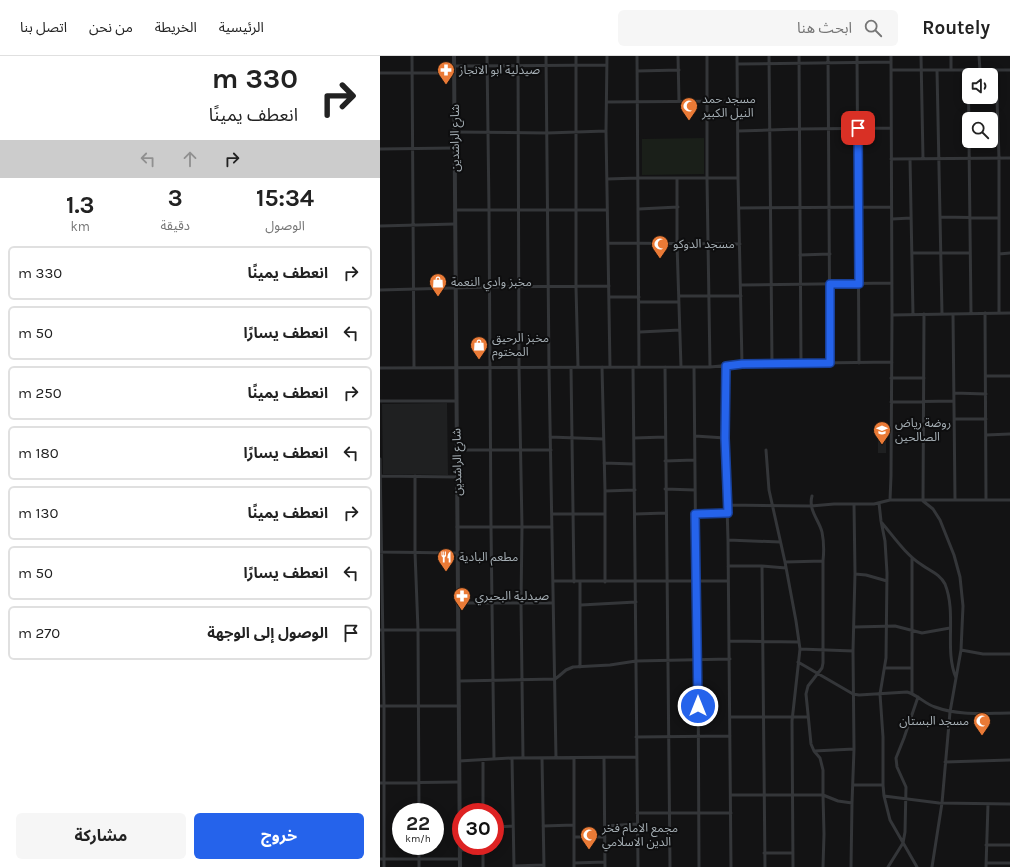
<!DOCTYPE html>
<html lang="ar">
<head>
<meta charset="utf-8">
<style>
  body { margin:0; font-family:Karla,"Noto Sans Arabic",sans-serif; background:#f6f6f6; color:#222; direction:rtl; height:100vh; display:flex; flex-direction:column; font-size:15px; white-space:nowrap }
  * { box-sizing:border-box; margin:0 }
  p { font-size:13px; color:#767676 }
  .icon { flex:none; width:22px; height:22px; fill:none; stroke:currentColor; stroke-width:2; stroke-linecap:round; stroke-linejoin:round }
  .map { position:relative; flex:1; overflow:hidden; direction:ltr }
  .details { display:flex; flex-direction:column; background:#fff; width:380px }
  .details>* { flex:none }
  .banner { background:#fff; color:#222; overflow:hidden }
  .tools { position:absolute; left:582px; top:12px; display:grid; gap:8px }
  .tools a { display:grid; place-items:center; width:36px; height:36px; border-radius:6px; background:#fff; box-shadow:0 2px 10px #0003; font-size:20px }
  .speed { position:absolute; left:12px; top:747px; display:flex; gap:8px; font-size:20px; font-weight:700; text-align:center }
  .speed>* { display:grid; place-content:center; width:52px; height:52px; border-radius:50%; background:#fff; box-shadow:0 2px 10px #0003; line-height:1 }
  .speed small { font-size:10px; font-weight:400 }
  .speed .limit { border:6px solid #d22; background:#fff; color:#111 }
  .pin { position:absolute; display:grid; place-items:center; width:34px; height:34px; color:#fff; margin:-17px; border-radius:8px; box-shadow:0 2px 6px #0006 }
  .me { position:absolute; width:44px; margin:-22px; rotate:0deg; stroke-linejoin:round; filter:drop-shadow(0 0 3px #0008) }
  .turn { display:flex; align-items:center; gap:14px; height:84px; padding:0 16px; font-size:18px }
  .turn .icon { width:52px; height:52px; stroke-width:2.5 }
  .turn b { display:block; font-size:28px; line-height:34px }
  .lanes { display:flex; align-items:center; height:38px; padding:0 16px; background:#0003; justify-content:center; gap:20px; direction:ltr }
  .lanes .off { opacity:.35 }
  .eta { display:flex; justify-content:space-evenly; align-items:center; height:68px; text-align:center }
  .eta b { font-size:24px; font-weight:700; line-height:28px }
  .primary-button { display:flex; gap:8px; margin-top:auto; padding:8px 16px }
  .primary-button a { flex:1; height:46px; border-radius:6px; background:#2563eb; color:#fff; font-size:16px; font-weight:700; line-height:46px; text-align:center }
  .primary-button a+a { background:#f6f6f6; color:#222 }
  ul { padding:0; list-style:none }
  li { display:flex; align-items:center; gap:12px; height:54px; margin:0 8px 6px; padding:0 8px; border:2px solid #e0e0e0; border-radius:6px }
  li div { flex:1 }
  li b { display:block; font-size:15px }
  li em { font-style:normal }
  header { display:flex; align-items:center; gap:24px; box-sizing:border-box; height:56px; padding:0 20px; background:#fff; border-bottom:1px solid #e0e0e0 }
  header strong { font-size:19px }
  nav { display:flex; gap:22px; margin-inline-start:auto; font-size:14px }
  .search { width:280px; height:36px; background:#f6f6f6; display:flex; align-items:center; gap:10px; box-sizing:border-box; padding:0 14px; border-radius:6px; color:#767676; font-size:15px }
  main { display:flex; flex:1; min-height:0 }
  .map>svg:first-child { display:block }
  .built { fill:#1f2021 }
  .green { fill:#1a1f19 }
  .lines { fill:none; stroke-linecap:round; stroke-linejoin:round }
  .minor { stroke:#343639; stroke-width:3 }
  .tertiary { stroke:#343639; stroke-width:4 }
  .route-casing { stroke:#184099; stroke-width:10 }
  .route { stroke:#2563eb; stroke-width:7 }
  .labels { text-anchor:middle; stroke-width:4; stroke-linejoin:round; paint-order:stroke }
  .poi-label { font-size:12px; fill:#a5aeb4; stroke:#0e0e0f; text-anchor:start }
  .street-label { font-size:12px; fill:#a5aeb4; stroke:#0e0e0f }
</style>
</head>
<body>
<header>
<strong>Routely</strong>
<div class="search"><svg class="icon" aria-label="search" viewBox="0 0 24 24"><circle cx="10" cy="10" r="6"/><path d="M15 15l6 6"/></svg>ابحث هنا</div>
<nav><a>الرئيسية</a><a>الخريطة</a><a>من نحن</a><a>اتصل بنا</a></nav>
</header>
<main>
<div class="map">
<svg width="630" height="811" viewBox="0 0 630 811">
  <rect width="100%" height="100%" fill="#131314"/>
  <path class="built" d="M67 347 68 419 3 418 2 348Z
    M498 381H506V397H498Z"/>
  <path class="green" d="M324 82V118L262 119V83Z"/>
  <g class="lines">
    <path class="minor" d="M32 0 34 312
      M107 0 109 154 111 471 114 703
      M138 0 139 312 142 471 141 547 143 702
      M166 0 169 312 176 702
      M196 0V231L198 311
      M227 0 226 75 230 311
      M257 0 259 311
      M298 0 299 45
      M327 0V123L330 311
      M357 0 358 122 362 308
      M389 0 392 307
      M419 0 421 307
      M448 0 450 307
      M477 0 479 307
      M541 0 543 102
      M571 0V14
      M599 0 600 14
      M358 8 511 6
      M74 10 226 9
      M511 14H630
      M557 14 562 258
      M588 14 589 70
      M616 14 619 102V257
      M257 15 299 14
      M0 17H74
      M227 46 358 45
      M358 75 419 73 511 72
      M75 76 167 77 226 75
      M589 85 591 257
      M0 93 74 92
      M511 103 630 102
      M530 103 533 259
      M297 122V188L301 311
      M227 123 258 122H358
      M359 152 511 151
      M259 153 298 151
      M75 154H227
      M561 161 619 162
      M512 163 531 162
      M0 170 75 168
      M228 187 360 188
      M532 197H589
      M619 198 630 197
      M420 199 450 198
      M361 229 512 227
      M0 234 110 231 229 230
      M300 240H361
      M229 241H259
      M260 246H299
      M605 257 606 444
      M573 258 575 444
      M512 259 630 257
      M260 276 300 274
      M346 310 345 382 348 484 351 811
      M222 311 225 435V526
      M253 311 258 811
      M285 311 290 811
      M314 311 316 525 318 603 319 811
      M0 312 301 311H330L362 308 512 306
      M191 312 194 526
      M606 320H630
      M511 322H544
      M574 337 606 338
      M0 345H76
      M511 346 574 345
      M575 363H606
      M606 379 630 378
      M315 380 345 382
      M170 381 223 383
      M254 382 285 381
      M77 394H171
      M386 394 389 434 405 506 416 565 420 593 412 665 413 811
      M0 403 4 650V811
      M285 405 314 404
      M224 407 254 408
      M0 420 77 421
      M35 420V496L38 574 39 756
      M285 433 315 434
      M225 435 255 434
      M510 444 511 420 512 259 511 0
      M543 445 553 453 560 464 574 499 580 521 583 550 581 594 570 656 562 747 552 811
      M543 445 544 258
      M499 447 501 465 505 485 507 517 506 602 500 638 503 681V729L504 740 559 747 630 748
      M347 449 431 450 454 448H494L510 444H630
      M172 458H224
      M255 458 286 457
      M315 458 347 457
      M502 467C514 481 526 499 542 509 550 515 560 518 565 528 577 558 564 593 576 622
      M77 471H172
      M348 484 400 486
      M0 496 77 497
      M443 505V607L442 612 428 630 426 638 431 688 434 695 440 702 443 714V739L458 745 472 747 471 811
      M405 506 443 505C444 496 444 486 442 476 439 464 428 454 432 440
      M348 510H382L406 512
      M382 510 385 811
      M475 518 486 519 507 525
      M173 525H348
      M77 547H173
      M201 549 256 546
      M474 571 515 570 542 577 570 572
      M0 574H78
      M350 585 419 586
      M420 593 473 595 475 517 474 448
      M581 594 603 598H630
      M418 606 473 638 479 639 527 636C538 639 545 648 555 651 579 660 605 657 630 657
      M200 611V526
      M505 612H532
      M79 625 175 623 179 620 186 614 193 611 230 609 256 605 350 603
      M532 638V502
      M0 650H79
      M351 661H428
      M256 681 350 680
      M434 695 474 693
      M132 702 134 811
      M162 702 164 811
      M194 702V811
      M224 702 225 811
      M103 704V756
      M79 705 132 702 256 701
      M565 706 630 704
      M0 727 79 726
      M473 729H503
      M351 739H443L444 778 443 811
      M504 740 510 764 537 811
      M472 747 474 693 473 595
      M257 757H351
      M163 770 194 769
      M225 770 257 768
      M115 771 133 770
      M194 781H225
      M606 789H630
      M39 790V811
      M103 790V811
      M80 794H103
      M384 797H413
      M0 803H80
      M194 807 225 806
      M606 807H630
      M134 810 163 809
      M508 811 523 787 525 776 526 731 517 711 516 702 524 682 538 641
      M606 811 608 748"/>
    <path class="tertiary" d="M74 0 80 811"/>
  </g>
  <g class="lines">
    <g class="route-casing">
      <path id="route" d="M318 650 315 458 348 457 345 382 346 310 362 308 450 307V228H479L478 72"/>
    </g>
    <use href="#route" class="route"/>
  </g>
  <defs>
    <g id="pharmacy-pin" transform="scale(0.9)"><path d="M0 17L-7.5 6A9.5 9.5 0 1 1 7.5 6Z" fill="#ea7a36" stroke="#0e0e0f"/><path d="M-2-6h4v4h4v4h-4v4h-4v-4h-4v-4h4Z" fill="#fff"/></g>
    <g id="mosque-pin" transform="scale(0.9)"><path d="M0 17L-7.5 6A9.5 9.5 0 1 1 7.5 6Z" fill="#ea7a36" stroke="#0e0e0f"/><path d="M3.5-4.9A6 6 0 1 0 3.5 4.9A5 5 0 1 1 3.5-4.9Z" fill="#fff"/></g>
    <g id="shop-pin" transform="scale(0.9)"><path d="M0 17L-7.5 6A9.5 9.5 0 1 1 7.5 6Z" fill="#ea7a36" stroke="#0e0e0f"/><path d="M-5-2.5h2.3a2.7 3.5 0 0 1 5.4 0H5L5.5 6h-11ZM-1.5-2.5h3a1.5 2.3 0 0 0-3 0Z" fill="#fff"/></g>
    <g id="school-pin" transform="scale(0.9)"><path d="M0 17L-7.5 6A9.5 9.5 0 1 1 7.5 6Z" fill="#ea7a36" stroke="#0e0e0f"/><path d="M0-5L7-2L0 1L-7-2ZM-4 1L0 2.5L4 1V4Q0 6-4 4Z" fill="#fff"/></g>
    <g id="restaurant-pin" transform="scale(0.9)"><path d="M0 17L-7.5 6A9.5 9.5 0 1 1 7.5 6Z" fill="#ea7a36" stroke="#0e0e0f"/><path d="M-5-6h1v4h1v-4h1v4h1v-4h1v5L-1.5 .5V6h-2V.5L-5-1ZM5-6V6H3V1.5H1.5Q1.5-4 5-6Z" fill="#fff"/></g>
  </defs>
  <g fill-rule="evenodd">
    <use href="#pharmacy-pin" x="66" y="14"/>
    <use href="#mosque-pin" x="309" y="50"/>
    <use href="#mosque-pin" x="280" y="188"/>
    <use href="#shop-pin" x="58" y="226"/>
    <use href="#shop-pin" x="99" y="289"/>
    <use href="#school-pin" x="502" y="374"/>
    <use href="#restaurant-pin" x="66" y="501"/>
    <use href="#pharmacy-pin" x="82" y="540"/>
    <use href="#mosque-pin" x="602" y="665"/>
    <use href="#mosque-pin" x="209" y="779"/>
  </g>
  <g class="labels">
    <g class="poi-label">
      <text x="79" y="18">صيدلية ابو الانجاز</text>
      <text x="322" y="47">مسجد حمد<tspan x="322" dy="14">النيل الكبير</tspan></text>
      <text x="293" y="192">مسجد الدوكو</text>
      <text x="71" y="230">مخبز وادي النعمة</text>
      <text x="112" y="286">مخبز الرحيق<tspan x="112" dy="14">المختوم</tspan></text>
      <text x="515" y="371">روضة رياض<tspan x="515" dy="14">الصالحين</tspan></text>
      <text x="79" y="505">مطعم البادية</text>
      <text x="95" y="544">صيدلية البحيري</text>
      <text x="589" y="669" text-anchor="end">مسجد البستان</text>
      <text x="222" y="776">مجمع الامام فخر<tspan x="222" dy="14">الدين الاسلامي</tspan></text>
    </g>
    <g class="street-label">
      <text transform="translate(75 82) rotate(-90)" y="4">شارع الراشدين</text>
      <text transform="translate(77 406) rotate(-91)" y="4">شارع الراشدين</text>
    </g>
  </g>
</svg>
<div class="tools">
<a><svg class="icon" aria-label="sound" viewBox="0 0 24 24"><path d="M4 9h4l5-4v14l-5-4H4zM17 9q2 3 0 6"/></svg></a>
<a><svg class="icon" aria-label="search" viewBox="0 0 24 24"><circle cx="10" cy="10" r="6"/><path d="M15 15l6 6"/></svg></a>
</div>
<div class="speed"><div>22<small>km/h</small></div><div class="limit">30</div></div>
<div class="pin" style="left:478px;top:72px;background:#d93025"><svg class="icon" aria-label="arrive" viewBox="0 0 24 24"><path d="M6 21V4h12l-3 4 3 4H6"/></svg></div>
<svg class="me" style="left:318px;top:650px" viewBox="-20 -20 40 40"><circle r="17" fill="#2563eb" stroke="#fff" stroke-width="3"/><path d="M0-11L8 9 0 5-8 9z" fill="#fff"/></svg>
</div>
<section class="details">
<div class="banner">
<div class="turn"><svg class="icon" aria-label="right" viewBox="0 0 24 24"><path d="M7 20v-9h11M14 6l5 5-5 5"/></svg><div><b>330 m</b>انعطف يمينًا</div></div>
<div class="lanes"><svg class="icon off" aria-label="left" viewBox="0 0 24 24"><path d="M17 20v-9H6M10 6l-5 5 5 5"/></svg><svg class="icon off" aria-label="ahead" viewBox="0 0 24 24"><path d="M12 20V5M6 11l6-6 6 6"/></svg><svg class="icon" aria-label="right" viewBox="0 0 24 24"><path d="M7 20v-9h11M14 6l5 5-5 5"/></svg></div>
</div>
<div class="eta">
<div><b>15:34</b><p>الوصول</p></div>
<div><b>3</b><p>دقيقة</p></div>
<div><b>1.3</b><p>km</p></div>
</div>
<ul>
<li><svg class="icon" aria-label="right" viewBox="0 0 24 24"><path d="M7 20v-9h11M14 6l5 5-5 5"/></svg><div><b>انعطف يمينًا</b></div><em>330 m</em></li>
<li><svg class="icon" aria-label="left" viewBox="0 0 24 24"><path d="M17 20v-9H6M10 6l-5 5 5 5"/></svg><div><b>انعطف يسارًا</b></div><em>50 m</em></li>
<li><svg class="icon" aria-label="right" viewBox="0 0 24 24"><path d="M7 20v-9h11M14 6l5 5-5 5"/></svg><div><b>انعطف يمينًا</b></div><em>250 m</em></li>
<li><svg class="icon" aria-label="left" viewBox="0 0 24 24"><path d="M17 20v-9H6M10 6l-5 5 5 5"/></svg><div><b>انعطف يسارًا</b></div><em>180 m</em></li>
<li><svg class="icon" aria-label="right" viewBox="0 0 24 24"><path d="M7 20v-9h11M14 6l5 5-5 5"/></svg><div><b>انعطف يمينًا</b></div><em>130 m</em></li>
<li><svg class="icon" aria-label="left" viewBox="0 0 24 24"><path d="M17 20v-9H6M10 6l-5 5 5 5"/></svg><div><b>انعطف يسارًا</b></div><em>50 m</em></li>
<li><svg class="icon" aria-label="arrive" viewBox="0 0 24 24"><path d="M6 21V4h12l-3 4 3 4H6"/></svg><div><b>الوصول إلى الوجهة</b></div><em>270 m</em></li>
</ul>
<div class="primary-button"><a>خروج</a><a>مشاركة</a></div>
</section>
</main>
</body>
</html>
